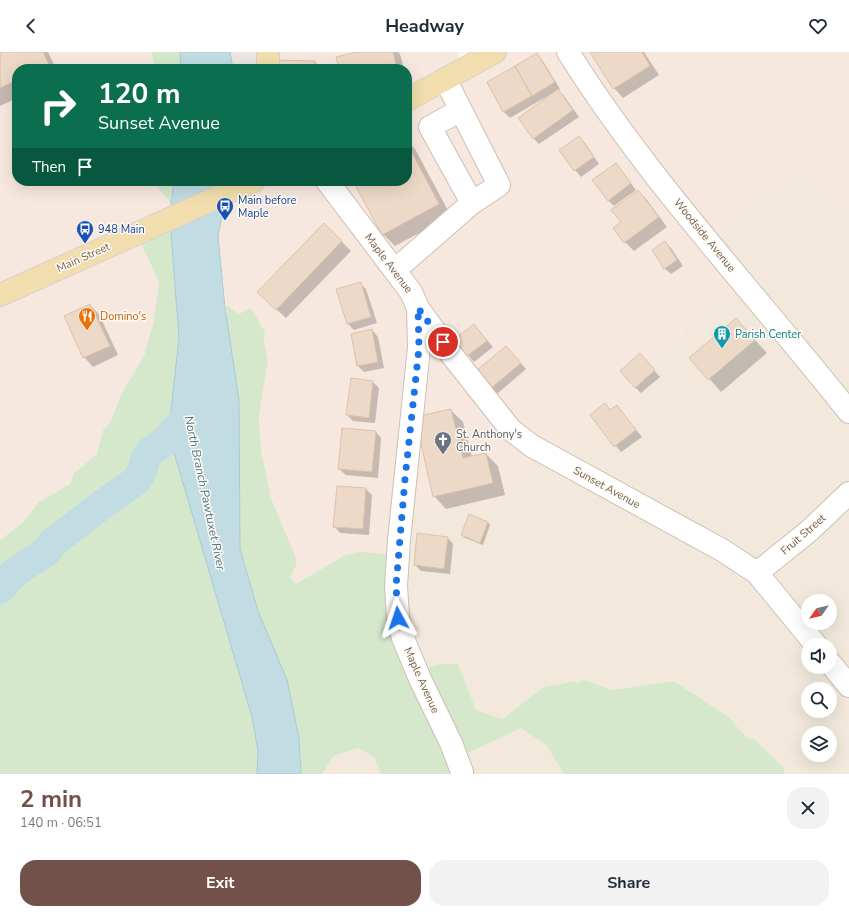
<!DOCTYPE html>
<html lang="en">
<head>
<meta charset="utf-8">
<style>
  body { margin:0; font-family:"Nunito Sans",sans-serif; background:#f2f2f3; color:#1f2937; height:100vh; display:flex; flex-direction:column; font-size:15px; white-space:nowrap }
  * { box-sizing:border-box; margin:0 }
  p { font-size:13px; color:#747a83 }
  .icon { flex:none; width:22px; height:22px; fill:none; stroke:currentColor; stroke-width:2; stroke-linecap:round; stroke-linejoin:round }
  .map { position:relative; height:722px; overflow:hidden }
  .details { display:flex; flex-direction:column; background:#fff; flex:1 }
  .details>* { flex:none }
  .guide { position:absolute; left:12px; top:12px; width:400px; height:122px; border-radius:16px; box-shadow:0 4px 16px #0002; background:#0b6e4f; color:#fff; overflow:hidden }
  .needle { width:26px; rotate:236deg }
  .tools { position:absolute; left:801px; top:542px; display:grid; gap:8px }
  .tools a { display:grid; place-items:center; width:36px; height:36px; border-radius:50%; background:#fff; box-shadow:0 4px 16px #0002; font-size:20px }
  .pin { position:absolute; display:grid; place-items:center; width:34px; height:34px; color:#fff; margin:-17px; border:2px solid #fff; border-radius:50%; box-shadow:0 1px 4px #0007 }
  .me { position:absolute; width:44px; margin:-22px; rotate:355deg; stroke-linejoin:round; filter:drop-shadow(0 0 3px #0008) }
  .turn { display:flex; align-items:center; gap:14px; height:84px; padding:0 20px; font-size:18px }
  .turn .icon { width:52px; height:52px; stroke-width:2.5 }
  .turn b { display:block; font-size:28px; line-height:34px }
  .then { display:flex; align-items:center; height:38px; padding:0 20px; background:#0003; gap:8px; font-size:15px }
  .round { display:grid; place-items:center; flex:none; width:42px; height:42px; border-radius:16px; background:#f2f2f3 }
  .summary { display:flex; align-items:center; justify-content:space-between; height:68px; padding:0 20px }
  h1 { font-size:24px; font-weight:700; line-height:30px; color:#715149 }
  .primary-button { display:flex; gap:8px; margin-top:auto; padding:8px 20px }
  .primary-button a { flex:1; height:46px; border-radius:16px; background:#715149; color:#fff; font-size:16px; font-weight:700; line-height:46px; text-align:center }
  .primary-button a+a { background:#f2f2f3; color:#1f2937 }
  header { display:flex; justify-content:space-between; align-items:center; height:52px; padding:0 20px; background:#fff; font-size:18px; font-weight:700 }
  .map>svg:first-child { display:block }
  .residential { fill:#f2e9dc; fill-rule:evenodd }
  .commercial { fill:#f7e8df }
  .industrial { fill:#ebe6e1 }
  .green { fill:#d5e8cc }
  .water { fill:#c2dce3; stroke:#aacad4 }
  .shadow { fill:#0003 }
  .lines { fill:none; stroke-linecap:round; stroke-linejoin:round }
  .river { stroke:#c2dce3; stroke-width:30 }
  .building { fill:#edd9c7; stroke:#dec1a9 }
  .minor-casing { stroke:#ccbfb3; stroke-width:24 }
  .major-casing { stroke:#d8d2ce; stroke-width:24 }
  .minor { stroke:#fff; stroke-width:22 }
  .major { stroke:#f1ddad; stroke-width:22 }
  .route { stroke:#1a73e8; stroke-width:7; stroke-dasharray:0 12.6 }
  .labels { text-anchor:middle; stroke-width:3; stroke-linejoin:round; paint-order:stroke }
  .transit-label { font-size:11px; fill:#164399; stroke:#fefaf3; text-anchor:start }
  .street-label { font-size:11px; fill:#746051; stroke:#fefaf3 }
  .food-label { font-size:11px; fill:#c56008; stroke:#fefaf3; text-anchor:start }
  .culture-label { font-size:11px; fill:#0d838f; stroke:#fefaf3; text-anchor:start }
  .worship-label { font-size:11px; fill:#5b616d; stroke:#fefaf3; text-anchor:start }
  .water-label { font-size:12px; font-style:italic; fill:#4d7885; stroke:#fefaf3 }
</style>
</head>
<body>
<header><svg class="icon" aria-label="back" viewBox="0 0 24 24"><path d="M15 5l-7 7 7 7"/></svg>Headway<svg class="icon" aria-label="heart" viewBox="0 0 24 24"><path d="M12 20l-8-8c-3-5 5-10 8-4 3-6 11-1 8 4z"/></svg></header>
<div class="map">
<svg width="849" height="722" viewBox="0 0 849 722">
  <rect width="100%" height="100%" fill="#fbf6ed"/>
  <path class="residential" d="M804 108 831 143 837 141 849 157V722H784V716L755 689 747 686 729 665 674 629 612 638 582 627 577 632 576 629 544 635 502 667 476 658 457 612 417 620 397 501 406 446 448 454 538 401 567 410 588 370 596 371 636 348 656 330 655 304 679 287 712 182ZM808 549H830V571H808ZM808 593H830V615H808ZM808 637H830V659H808ZM808 681H830V703H808Z
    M521 676 546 693 564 722H461L462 704Z
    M358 696 374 705 381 722H322L334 704Z"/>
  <path class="commercial" d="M0 0H151L155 17H17V129H153L171 152 173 163 137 182 159 231 153 272 144 304 121 342 111 369 103 378 97 402 74 421 70 432 39 450 21 472 0 488Z
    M266 0H457L462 14 495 0H849V157L837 141 831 143 822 141 803 116V109L712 182 741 235 681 279 679 287 656 304V330L636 348 638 362 610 385 596 371 588 370 567 410 538 401 516 432 487 453 463 455 455 450 448 454 406 446 395 503H345L296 532 290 525 296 514V506L271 446 261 397 259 364 268 308 264 290 265 280 226 253 218 184 227 141 252 129H407V17H266Z"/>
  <path class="industrial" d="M230 0H266V17H233Z"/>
  <path class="green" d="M151 0H180L181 17H155Z
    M153 129H174L171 152Z
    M170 168 179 286 171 357 252 665 258 699 257 722H0V488L21 472 39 450 70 432 74 421 97 402 103 378 111 369 121 342 144 304 153 272 159 231 137 182Z
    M226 253 239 262 251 256 265 280 264 290 268 308 259 364 261 397 271 446 296 506V514L290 525 296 532 345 503 361 500 395 503 417 620 440 612H458L476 658 502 667 544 635 576 629 577 632 582 627 612 638 674 629 729 665 747 686 755 688 784 716V722H564L546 693 521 676 462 704 461 722H381L374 705 358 696 334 704 322 722H301L299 686 258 559 240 497 239 452Z"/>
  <path class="water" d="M180 0H230L233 17H181Z
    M174 129H227V141L218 184 225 255 239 348 240 497 258 559 287 628 299 686 301 722H257L258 699 252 665 173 397 171 357 179 286 170 168 173 163 171 152Z"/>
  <path class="shadow" d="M0 0H48L56 17H17V46L0 54Z
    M361 0H398L400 2 404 17H340Z
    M591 0H644L659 23 623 46 614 36Z
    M537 2 543 9 560 37 558 38 564 44 579 65 539 92 533 86 552 43 551 42 510 66 504 60 488 30Z
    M315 10 321 17H277Z
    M579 85 585 91 599 112 581 125 575 118 560 98Z
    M407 89 415 97 451 164 395 194 383 182 354 129H407Z
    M616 112 636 138 614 154 608 148Z
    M638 139 647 148 667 175 634 199 625 190 622 171Z
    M324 172 351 199 286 266 267 249Z
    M665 190 671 196 683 214 671 222 664 216Z
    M360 231 366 237 377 271 354 278 348 272Z
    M90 253 99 262 118 303 93 315 84 305Z
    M736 267 767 301 721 340 691 306Z
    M474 273 493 295 474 310 455 287Z
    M372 278 378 285 384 316 364 320 358 314Z
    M506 295 526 317 497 342 491 336Z
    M646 309 660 325 641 341 635 335Z
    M352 327 373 330 379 336 375 371 353 369 347 363Z
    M605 352 611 359 617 354 642 385 621 400 591 363Z
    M451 358 463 370 472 405 486 402 498 414 505 443 446 457 434 444Z
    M375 379 381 386 378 426 346 423 339 417Z
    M366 437 372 443 369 483 340 481 334 474Z
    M488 470 490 473 483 493 465 486 462 483Z
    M447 485 453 492 450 522 421 519 415 513Z"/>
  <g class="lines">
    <path class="river" d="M0 537 14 521 47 499 51 492 103 452 136 429 141 421 146 406 150 400 164 390 187 365"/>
  </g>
  <path class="building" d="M0 0H43L49 13 40 17H17V28L0 36Z
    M357 0H393L397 17H339L336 5Z
    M590 0H642L650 14 613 37Z
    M537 1 555 30 532 44 515 14Z
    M276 8 315 9V17H276Z
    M515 14 532 44 503 60 487 30Z
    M558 37 573 58 533 87 518 66Z
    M579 84 594 105 574 119 559 98Z
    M407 91 439 152 382 183 353 129H407Z
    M616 111 631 131 608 149 592 128Z
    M638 138 659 165 624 191 613 176 621 170 611 158Z
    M324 171 342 189 276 258 257 240Z
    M665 189 677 208 664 217 652 198Z
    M361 230 371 265 347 272 336 237Z
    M90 252 110 294 83 306 64 264Z
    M736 266 755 288 708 328 689 306Z
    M474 272 487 289 467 304 454 287Z
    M372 277 378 310 357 314 351 282Z
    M506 294 521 311 490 337 476 319Z
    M640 301 655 318 635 336 620 319Z
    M351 326 373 329 369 366 346 363Z
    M605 351 610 358 617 353 636 378 614 395 590 363Z
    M451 357 463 406 486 401 493 431 433 445 415 365Z
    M342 376 376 379 372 420 338 417Z
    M337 434 366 436 363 477 333 475Z
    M469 462 488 470 480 491 461 483Z
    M417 481 448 485 444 517 414 513Z"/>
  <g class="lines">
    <g class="minor-casing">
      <path id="minor" d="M568 0C648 128 755 241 849 360
        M461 58 430 75 472 151
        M327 129 411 240 418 256 419 296 399 488 396 534 398 566 403 586 420 627 451 691 462 720V722
        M395 218 472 151 499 133 445 27
        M418 256 451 302 511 378 532 394 722 498 757 521 816 593
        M757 521 809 479 849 441
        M830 611 849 634"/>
    </g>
    <g class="major-casing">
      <path id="major" d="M268 17V0
        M407 48 495 0
        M0 243 254 129"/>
    </g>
    <use href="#minor" class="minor"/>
    <use href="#major" class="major"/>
  </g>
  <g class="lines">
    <path class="route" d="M398 566 396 534 405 427 419 296 418 256 443 290"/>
  </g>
  <defs>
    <g id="bus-pin" transform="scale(0.9)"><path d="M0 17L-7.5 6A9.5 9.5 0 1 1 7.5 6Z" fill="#1a4fb4" stroke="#fefaf3"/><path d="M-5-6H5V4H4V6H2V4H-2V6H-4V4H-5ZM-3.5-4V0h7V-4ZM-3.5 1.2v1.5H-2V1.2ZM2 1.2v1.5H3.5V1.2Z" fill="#fff"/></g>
    <g id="restaurant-pin" transform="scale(0.9)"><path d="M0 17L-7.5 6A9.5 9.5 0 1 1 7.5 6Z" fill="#e8710a" stroke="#fefaf3"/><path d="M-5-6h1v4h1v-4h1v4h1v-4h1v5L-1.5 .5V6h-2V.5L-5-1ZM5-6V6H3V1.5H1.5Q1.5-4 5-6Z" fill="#fff"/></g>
    <g id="building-pin" transform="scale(0.9)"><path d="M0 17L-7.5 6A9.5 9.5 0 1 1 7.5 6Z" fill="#0f9aa8" stroke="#fefaf3"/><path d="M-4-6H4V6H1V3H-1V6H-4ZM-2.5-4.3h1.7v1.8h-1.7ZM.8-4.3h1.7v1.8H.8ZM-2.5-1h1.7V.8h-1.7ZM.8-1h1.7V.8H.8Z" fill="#fff"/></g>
    <g id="church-pin" transform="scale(0.9)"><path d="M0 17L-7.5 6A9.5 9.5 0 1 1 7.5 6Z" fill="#6b7280" stroke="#fefaf3"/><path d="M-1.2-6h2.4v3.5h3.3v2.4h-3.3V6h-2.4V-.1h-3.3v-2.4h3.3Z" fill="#fff"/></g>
  </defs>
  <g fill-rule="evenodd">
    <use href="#bus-pin" x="225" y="154"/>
    <use href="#bus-pin" x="85" y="177"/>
    <use href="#restaurant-pin" x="87" y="264"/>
    <use href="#building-pin" x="722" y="282"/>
    <use href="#church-pin" x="443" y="388"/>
  </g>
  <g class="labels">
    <g class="transit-label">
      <text x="238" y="152">Main before<tspan x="238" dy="13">Maple</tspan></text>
      <text x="98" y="181">948 Main</text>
    </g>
    <g class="street-label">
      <text transform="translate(705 183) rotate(51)" y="4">Woodside Avenue</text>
      <text transform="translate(83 205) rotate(-24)" y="4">Main Street</text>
      <text transform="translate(389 211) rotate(53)" y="4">Maple Avenue</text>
      <text transform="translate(607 435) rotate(29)" y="4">Sunset Avenue</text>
      <text transform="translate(803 482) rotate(-41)" y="4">Fruit Street</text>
      <text transform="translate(422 628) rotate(66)" y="4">Maple Avenue</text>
    </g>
    <g class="food-label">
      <text x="100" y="268">Domino's</text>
    </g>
    <g class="culture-label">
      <text x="735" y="286">Parish Center</text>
    </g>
    <g class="worship-label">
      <text x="456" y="386">St. Anthony's<tspan x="456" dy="13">Church</tspan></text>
    </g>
    <g class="water-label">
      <text transform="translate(205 441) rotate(78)" y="4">North Branch Pawtuxet River</text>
    </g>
  </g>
</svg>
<div class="tools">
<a><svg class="needle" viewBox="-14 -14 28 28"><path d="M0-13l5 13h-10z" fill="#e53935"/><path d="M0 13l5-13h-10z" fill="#747a83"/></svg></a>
<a><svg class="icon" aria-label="sound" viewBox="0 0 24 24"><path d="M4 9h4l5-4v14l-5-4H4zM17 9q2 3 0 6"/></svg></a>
<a><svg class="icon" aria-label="search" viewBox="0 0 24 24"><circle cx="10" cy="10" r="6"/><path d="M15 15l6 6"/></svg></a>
<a><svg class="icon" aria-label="layers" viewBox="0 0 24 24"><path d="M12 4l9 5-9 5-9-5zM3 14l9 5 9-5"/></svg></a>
</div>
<div class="pin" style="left:443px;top:290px;background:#d93025"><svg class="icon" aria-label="arrive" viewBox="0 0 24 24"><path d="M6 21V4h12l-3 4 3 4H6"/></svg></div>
<svg class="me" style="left:398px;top:566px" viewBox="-20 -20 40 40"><path d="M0-17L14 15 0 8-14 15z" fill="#1a73e8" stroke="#fff" stroke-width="4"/></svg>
<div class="guide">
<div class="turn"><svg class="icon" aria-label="right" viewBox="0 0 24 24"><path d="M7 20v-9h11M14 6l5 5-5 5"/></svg><div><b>120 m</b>Sunset Avenue</div></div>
<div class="then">Then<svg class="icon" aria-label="arrive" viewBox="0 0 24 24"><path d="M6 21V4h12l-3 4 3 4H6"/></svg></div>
</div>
</div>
<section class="details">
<div class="summary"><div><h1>2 min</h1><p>140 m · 06:51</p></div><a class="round"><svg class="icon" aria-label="close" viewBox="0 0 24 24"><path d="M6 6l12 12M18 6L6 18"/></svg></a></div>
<div class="primary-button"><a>Exit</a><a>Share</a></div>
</section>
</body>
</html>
